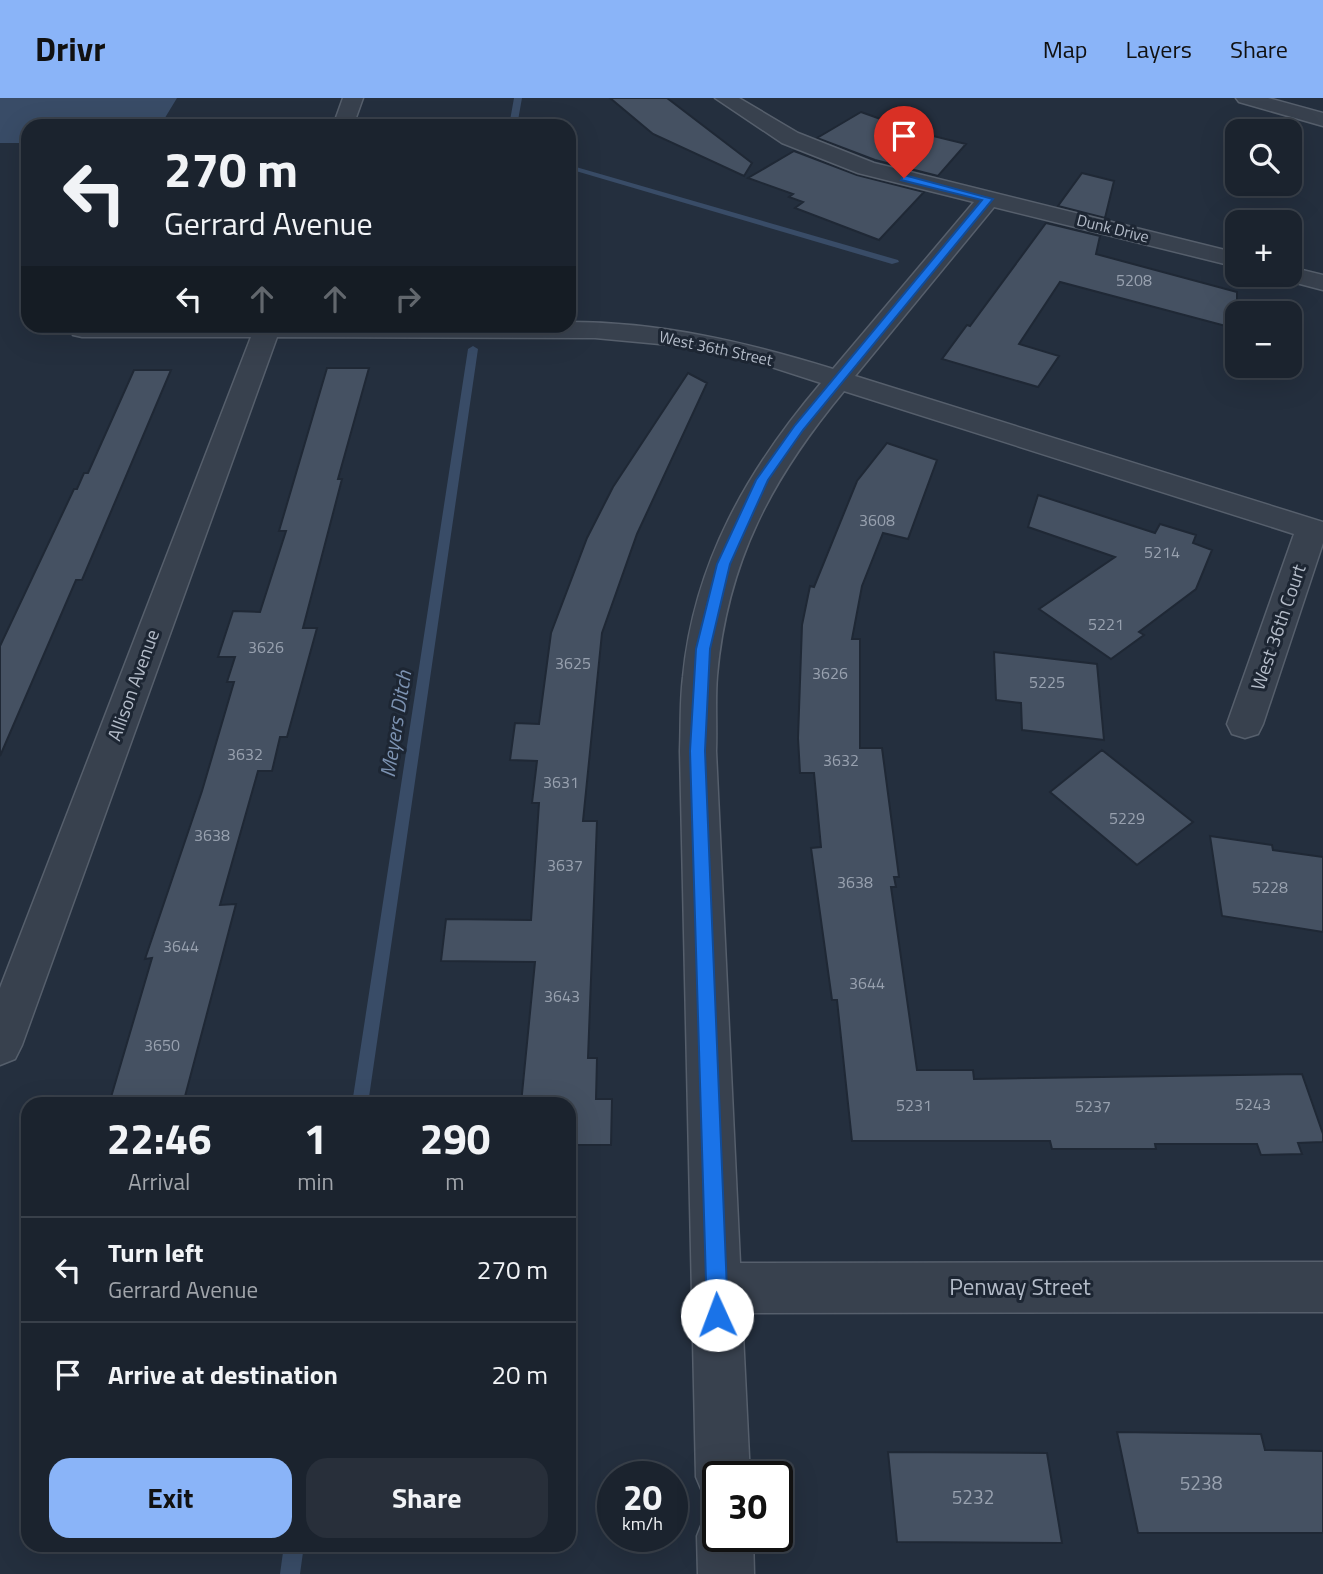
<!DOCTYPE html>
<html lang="en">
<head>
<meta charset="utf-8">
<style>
  body { margin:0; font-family:"Titillium Web",sans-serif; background:#282f3a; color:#f1f3f6; height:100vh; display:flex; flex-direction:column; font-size:26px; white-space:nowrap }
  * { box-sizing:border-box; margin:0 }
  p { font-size:23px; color:#a0a4aa }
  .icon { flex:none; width:38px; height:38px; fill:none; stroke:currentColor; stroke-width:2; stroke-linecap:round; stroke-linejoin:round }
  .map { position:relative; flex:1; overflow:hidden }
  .details { position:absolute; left:21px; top:999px; width:555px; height:455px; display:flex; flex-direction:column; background:#1b232e; border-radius:21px; box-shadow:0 7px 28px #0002,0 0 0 2px #39404a }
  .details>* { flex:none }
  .banner { position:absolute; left:21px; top:21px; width:555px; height:214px; border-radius:21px; box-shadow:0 7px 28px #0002,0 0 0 2px #39404a; background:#1b232e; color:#f1f3f6; overflow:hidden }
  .tools { position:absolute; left:1225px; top:21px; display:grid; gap:14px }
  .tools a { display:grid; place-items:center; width:77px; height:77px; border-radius:14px; background:#1b232e; box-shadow:0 7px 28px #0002,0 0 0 2px #39404a; font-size:35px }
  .speed { position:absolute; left:597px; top:1363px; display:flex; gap:14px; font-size:35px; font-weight:700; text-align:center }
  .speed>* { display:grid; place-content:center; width:91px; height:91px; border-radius:50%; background:#1b232e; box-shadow:0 7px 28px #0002,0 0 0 2px #39404a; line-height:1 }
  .speed small { font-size:18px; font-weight:400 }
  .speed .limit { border:4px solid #111; border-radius:10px; background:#fff; color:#111 }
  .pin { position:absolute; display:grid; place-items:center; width:60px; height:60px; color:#fff; margin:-72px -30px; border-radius:50% 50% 50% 0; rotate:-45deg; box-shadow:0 0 7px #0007 }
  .pin .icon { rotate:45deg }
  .me { position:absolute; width:77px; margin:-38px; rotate:358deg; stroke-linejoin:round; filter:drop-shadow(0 0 5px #0008) }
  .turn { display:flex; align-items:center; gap:24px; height:147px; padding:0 28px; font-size:32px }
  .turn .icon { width:91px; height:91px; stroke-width:2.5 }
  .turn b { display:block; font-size:49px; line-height:60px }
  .lanes { display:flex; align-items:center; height:66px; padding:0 28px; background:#0003; justify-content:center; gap:35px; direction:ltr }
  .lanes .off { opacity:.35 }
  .eta { display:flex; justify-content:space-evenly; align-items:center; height:119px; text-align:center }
  .eta b { font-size:42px; font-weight:700; line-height:49px }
  .action { display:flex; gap:14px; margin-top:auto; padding:14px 28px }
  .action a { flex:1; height:80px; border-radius:21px; background:#8ab4f8; color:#111; font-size:28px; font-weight:700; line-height:80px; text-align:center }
  .action a+a { background:#282f3a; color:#f1f3f6 }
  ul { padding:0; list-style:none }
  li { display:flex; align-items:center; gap:21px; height:105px; padding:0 28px; border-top:2px solid #39404a }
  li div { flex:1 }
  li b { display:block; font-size:26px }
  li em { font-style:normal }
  header { display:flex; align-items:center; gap:42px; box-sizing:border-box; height:98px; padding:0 35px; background:#8ab4f8; color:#111 }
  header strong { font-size:33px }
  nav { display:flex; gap:38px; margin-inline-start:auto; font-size:24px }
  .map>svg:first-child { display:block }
  .water { fill:#394c67 }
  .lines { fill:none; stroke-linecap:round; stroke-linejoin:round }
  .stream { fill:#394c67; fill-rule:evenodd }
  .building { fill:#455162; stroke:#1f2835; stroke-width:2 }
  .street-casing { stroke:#565f6c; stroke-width:3 }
  .street { fill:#38414e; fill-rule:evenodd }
  .route { fill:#1a73e8; stroke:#114b97; stroke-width:2 }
  .labels { text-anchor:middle; stroke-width:6; stroke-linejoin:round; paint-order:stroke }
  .far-street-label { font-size:16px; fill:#b4bcc9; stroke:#1d2633 }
  .number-label { font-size:16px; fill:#98a1af }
  .street-label { font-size:19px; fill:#b4bcc9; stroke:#1d2633 }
  .near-number-label { font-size:19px; fill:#98a1af }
  .water-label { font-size:21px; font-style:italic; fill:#7c92b1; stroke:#1d2633 }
  .near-street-label { font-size:23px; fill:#b4bcc9; stroke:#1d2633 }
</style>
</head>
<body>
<header>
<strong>Drivr</strong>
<nav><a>Map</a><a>Layers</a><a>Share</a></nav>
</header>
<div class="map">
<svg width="1323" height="1476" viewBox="0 0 1323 1476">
  <rect width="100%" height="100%" fill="#242f3e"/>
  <path class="water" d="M0 0H177L160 28H28V45H0Z"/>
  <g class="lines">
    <path class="stream" d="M514 0H522L517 28H509Z
      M569 67 898 162 899 164 892 166 569 71Z
      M473 248 478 251 368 1006H352L468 251Z
      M284 1447H304L300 1476H280Z"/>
  </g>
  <path class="building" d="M610 0H667L752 65 744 78 653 36Z
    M861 14 917 34 966 46 938 78 875 62 817 40Z
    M794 53 857 77 924 94 879 142 795 110 803 104 789 99 793 96 748 80Z
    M1082 75 1114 83 1105 120 1058 108Z
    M1046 125 1100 138 1096 156 1237 194V231L1060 184 1019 246 1059 258 1038 289 942 261 967 227 970 228Z
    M327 270H369L338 381H342L303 530H317L287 639H280L272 673H258L220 807 236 806 183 1006H109L152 860 145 861 202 693 234 584H227L235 559H218L233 513 260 514 286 433H279Z
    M134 272H171L82 482H76L0 658V548L74 391H77L84 375H88Z
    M688 275 707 285 637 436 602 535 583 723H597L588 960H597L596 1001H612L611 1047H569V1006H521L535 864 441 863 446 821 531 822 539 705H532L537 663 510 662 515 625 539 626 551 535 587 440 613 389Z
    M887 345 937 362 908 441 883 435 862 488 852 541H860V650H882L899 779H894L896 789H891L917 972H973L974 981 1302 976 1323 1036V1044L1298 1045 1302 1056 1261 1057 1257 1046H1155L1156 1051H1052L1050 1043H852L837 902H832L811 750 821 749 814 675H800L798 640 802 527 810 488 814 489 857 383Z
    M1038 397 1155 435 1160 426 1196 437 1193 445 1212 452 1196 491 1139 534 1144 537 1111 561 1039 511 1115 459 1028 429Z
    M994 554 1097 566 1104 642 1022 632 1021 605 996 602Z
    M1102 652 1193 724 1137 767 1050 694Z
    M1210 738 1272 747 1273 752 1323 759V834L1222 818Z
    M1117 1334 1261 1336 1265 1352 1323 1353V1435H1138Z
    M888 1354 1047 1355 1062 1445 897 1444Z"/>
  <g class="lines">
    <g class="street-casing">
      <path id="street" d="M343 0H363L353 28H333Z
        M715 0H739L798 35 874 65 1237 155V169L994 109 855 278 1323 424V445L1263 626 1258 636 1245 640 1232 636 1227 626 1294 436 844 293C772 380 727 463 717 578 715 602 717 628 716 653L740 1165 1323 1164V1214L742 1215 750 1379H718V1404L704 1398 696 1379 680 653C681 628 680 603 683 579 694 464 748 371 821 285L756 264 681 248 595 240 277 239 22 947 15 961 0 967V890L251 239H82L73 237 69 231 71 228H569V224C660 224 746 244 833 271L974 104 858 75 782 45Z
        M1236 0H1268L1323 15V28L1239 4Z
        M1290 169 1323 177V192L1281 181 1278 177H1290Z
        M718 1413V1438H753L754 1476H698L697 1438 705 1418Z"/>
    </g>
    <use href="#street" class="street"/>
  </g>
  <path class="route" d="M904 77 993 101 803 332 768 382 730 466 710 551 705 653 728 1217 725 1224 717 1227 710 1224 707 1217 690 653 696 551 717 466 756 382 795 327 982 102 901 82Z"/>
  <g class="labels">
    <g class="far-street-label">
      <text transform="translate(1113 130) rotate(14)" y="6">Dunk Drive</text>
      <text transform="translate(716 250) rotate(12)" y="6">West 36th Street</text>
    </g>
    <g class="number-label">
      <text x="1134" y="188">5208</text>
      <text x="877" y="428">3608</text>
      <text x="1162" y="460">5214</text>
      <text x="1106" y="532">5221</text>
      <text x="266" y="555">3626</text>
      <text x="573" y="571">3625</text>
      <text x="830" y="581">3626</text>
      <text x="1047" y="590">5225</text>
      <text x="245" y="662">3632</text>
      <text x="841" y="668">3632</text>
      <text x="561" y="690">3631</text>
      <text x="1127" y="726">5229</text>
      <text x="212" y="743">3638</text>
      <text x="565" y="773">3637</text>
      <text x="855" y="790">3638</text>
      <text x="1270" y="795">5228</text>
      <text x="181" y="854">3644</text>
      <text x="867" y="891">3644</text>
      <text x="562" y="904">3643</text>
      <text x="162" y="953">3650</text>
      <text x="1253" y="1012">5243</text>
      <text x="914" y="1013">5231</text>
      <text x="1093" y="1014">5237</text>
    </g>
    <g class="street-label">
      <text transform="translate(1278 529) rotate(-71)" y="7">West 36th Court</text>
      <text transform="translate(133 587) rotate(-70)" y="7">Allison Avenue</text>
    </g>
    <g class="near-number-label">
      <text x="1201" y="1392">5238</text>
      <text x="973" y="1406">5232</text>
    </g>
    <g class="water-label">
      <text transform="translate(396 626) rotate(-81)" y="7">Meyers Ditch</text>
    </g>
    <g class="near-street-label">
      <text x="1020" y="1197">Penway Street</text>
    </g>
  </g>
</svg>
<div class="tools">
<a><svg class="icon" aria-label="search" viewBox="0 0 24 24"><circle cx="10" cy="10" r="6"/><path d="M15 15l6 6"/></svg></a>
<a>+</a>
<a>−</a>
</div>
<div class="speed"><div>20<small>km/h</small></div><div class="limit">30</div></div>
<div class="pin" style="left:904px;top:80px;background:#d93025"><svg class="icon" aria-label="arrive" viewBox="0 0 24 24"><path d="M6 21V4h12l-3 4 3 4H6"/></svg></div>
<svg class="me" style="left:717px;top:1217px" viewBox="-20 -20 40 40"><circle r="19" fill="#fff"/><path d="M0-13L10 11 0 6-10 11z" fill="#1a73e8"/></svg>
<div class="banner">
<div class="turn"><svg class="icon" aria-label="left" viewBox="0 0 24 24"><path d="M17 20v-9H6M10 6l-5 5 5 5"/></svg><div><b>270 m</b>Gerrard Avenue</div></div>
<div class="lanes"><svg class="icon" aria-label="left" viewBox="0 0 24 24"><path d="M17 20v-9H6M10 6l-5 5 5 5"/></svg><svg class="icon off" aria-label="ahead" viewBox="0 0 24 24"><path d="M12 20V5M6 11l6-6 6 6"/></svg><svg class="icon off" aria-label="ahead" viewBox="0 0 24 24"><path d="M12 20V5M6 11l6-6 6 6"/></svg><svg class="icon off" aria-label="right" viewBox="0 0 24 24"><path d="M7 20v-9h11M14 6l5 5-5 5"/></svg></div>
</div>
<section class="details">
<div class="eta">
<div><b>22:46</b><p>Arrival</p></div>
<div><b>1</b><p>min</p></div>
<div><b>290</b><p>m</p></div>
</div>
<ul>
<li><svg class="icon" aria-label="left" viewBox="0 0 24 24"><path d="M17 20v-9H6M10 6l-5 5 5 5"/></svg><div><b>Turn left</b><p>Gerrard Avenue</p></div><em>270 m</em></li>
<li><svg class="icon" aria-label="arrive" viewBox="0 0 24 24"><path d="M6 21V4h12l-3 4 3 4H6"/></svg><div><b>Arrive at destination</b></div><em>20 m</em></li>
</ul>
<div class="action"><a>Exit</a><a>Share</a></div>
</section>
</div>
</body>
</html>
